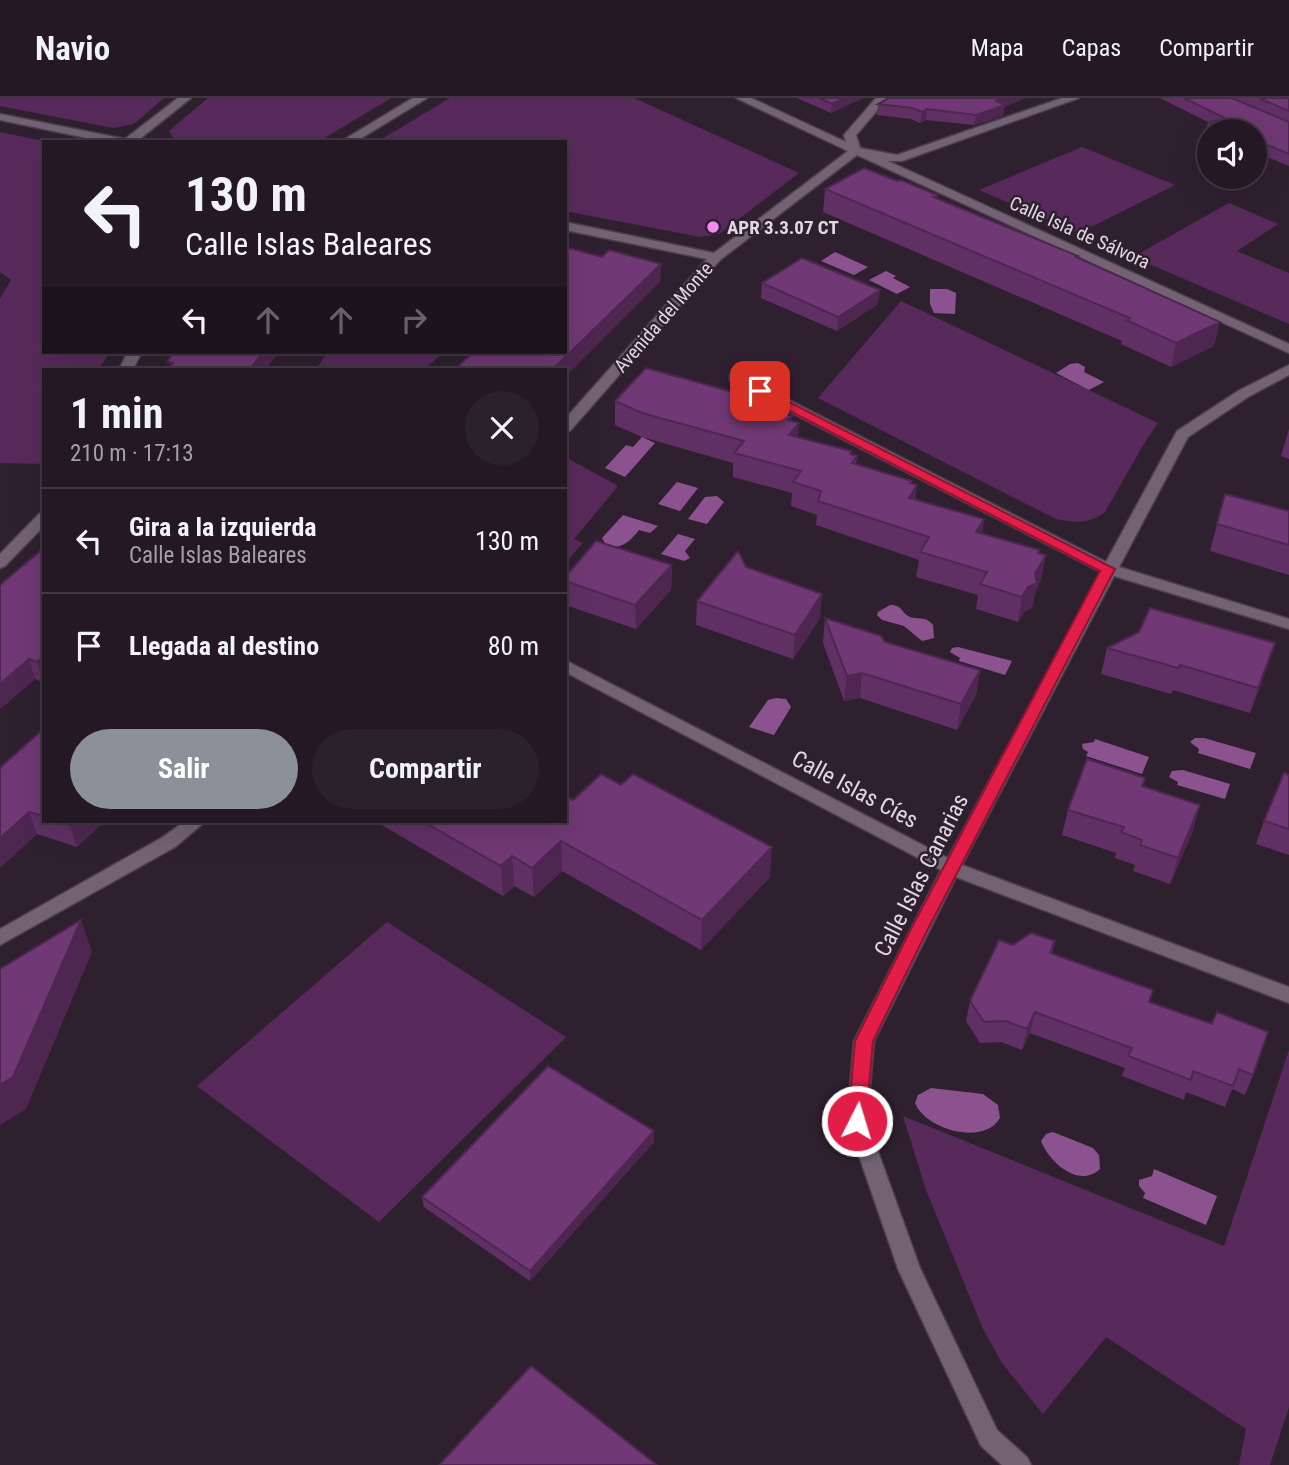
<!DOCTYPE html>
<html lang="es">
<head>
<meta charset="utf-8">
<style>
  body { margin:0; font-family:"Roboto Condensed",sans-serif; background:#2b212c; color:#f1f3f6; height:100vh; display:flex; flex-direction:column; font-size:26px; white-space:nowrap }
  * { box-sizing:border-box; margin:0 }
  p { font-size:23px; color:#a3a0a6 }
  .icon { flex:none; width:38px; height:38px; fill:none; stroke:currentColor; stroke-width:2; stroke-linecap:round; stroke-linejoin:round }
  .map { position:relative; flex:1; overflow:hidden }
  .sheet { position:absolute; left:42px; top:270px; width:525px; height:455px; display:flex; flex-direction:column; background:#231824; border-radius:0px; box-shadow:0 7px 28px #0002,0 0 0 2px #403741 }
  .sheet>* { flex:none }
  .guide { position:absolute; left:42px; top:42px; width:525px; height:214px; border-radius:0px; box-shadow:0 7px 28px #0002,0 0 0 2px #403741; background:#231824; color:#f1f3f6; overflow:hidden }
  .buttons { position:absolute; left:1197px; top:21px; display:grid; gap:14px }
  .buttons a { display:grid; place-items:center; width:70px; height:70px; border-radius:50%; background:#231824; box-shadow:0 7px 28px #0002,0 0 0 2px #403741; font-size:35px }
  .pin { position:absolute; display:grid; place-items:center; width:60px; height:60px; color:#fff; margin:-30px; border-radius:14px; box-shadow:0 4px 10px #0006 }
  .me { position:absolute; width:77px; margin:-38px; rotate:5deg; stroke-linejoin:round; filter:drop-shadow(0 0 5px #0008) }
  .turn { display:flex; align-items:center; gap:24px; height:147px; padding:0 28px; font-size:32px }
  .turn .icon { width:91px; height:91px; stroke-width:2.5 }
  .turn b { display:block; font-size:49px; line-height:60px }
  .lanes { display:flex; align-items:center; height:66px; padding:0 28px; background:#0003; justify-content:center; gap:35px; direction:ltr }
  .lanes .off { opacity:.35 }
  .round { display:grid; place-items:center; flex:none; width:74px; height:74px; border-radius:37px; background:#2b212c }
  .head { display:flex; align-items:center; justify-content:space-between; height:119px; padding:0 28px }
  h1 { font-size:42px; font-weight:700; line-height:52px }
  .primary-button { display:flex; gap:14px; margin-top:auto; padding:14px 28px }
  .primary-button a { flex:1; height:80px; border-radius:42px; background:#8c9099; color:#fff; font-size:28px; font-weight:700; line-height:80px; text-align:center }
  .primary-button a+a { background:#2b212c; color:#f1f3f6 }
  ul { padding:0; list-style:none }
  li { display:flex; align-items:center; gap:21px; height:105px; padding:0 28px; border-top:2px solid #403741 }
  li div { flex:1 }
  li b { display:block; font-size:26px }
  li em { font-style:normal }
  header { display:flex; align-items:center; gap:42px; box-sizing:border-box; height:98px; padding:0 35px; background:#231824; border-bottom:2px solid #403741 }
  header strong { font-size:33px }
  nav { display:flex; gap:38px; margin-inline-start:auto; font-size:24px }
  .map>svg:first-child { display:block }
  .green { fill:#582a5b }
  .water { fill:#8b528f }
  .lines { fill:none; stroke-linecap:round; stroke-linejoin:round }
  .minor-casing { stroke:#4b3f4c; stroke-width:3 }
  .minor { fill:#736174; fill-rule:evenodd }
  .wall { fill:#603064 }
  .shaded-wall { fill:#4e2751 }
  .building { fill:#703874; stroke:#4e2751; stroke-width:2 }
  .route { fill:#e11d48; stroke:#92132f; stroke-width:2 }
  .poi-dot { fill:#f08bf6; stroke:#2f2030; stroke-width:2.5 }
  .labels { text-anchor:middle; stroke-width:5; stroke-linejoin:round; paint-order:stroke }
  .far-poi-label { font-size:19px; font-weight:bold; fill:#e2d7e2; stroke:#2f2030; text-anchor:start }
  .far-street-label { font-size:19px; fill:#e2d7e2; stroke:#2f2030 }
  .street-label { font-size:23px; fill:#e2d7e2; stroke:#2f2030 }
</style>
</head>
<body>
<header>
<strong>Navio</strong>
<nav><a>Mapa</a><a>Capas</a><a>Compartir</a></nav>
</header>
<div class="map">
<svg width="1289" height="1367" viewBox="0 0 1289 1367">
  <rect width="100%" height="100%" fill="#2f2030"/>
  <path class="green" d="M0 0H164L134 26 113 30 0 8Z
    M208 0H391L318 44H188L174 41 169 33Z
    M450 0H634L799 75 719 136 700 139 565 113V44H377Z
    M0 34 48 44H44V254H111L98 271H44L42 366 0 365V201L11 182 0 174Z
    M1082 49 1175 87 1079 135 979 92Z
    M1229 105 1278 126 1237 153 1289 175V226L1133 159Z
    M901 203 1158 325 1145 344 1105 414C1090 426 1074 425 1056 421L818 300Z
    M328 254H444L425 271H316Z
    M569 361 618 388 574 441 583 445 565 465V365Z
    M387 824 566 939 379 1124 197 988Z
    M1289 952V1309L1270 1367H1239L1246 1331 1106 1239 1043 1316 1002 1265 983 1231 926 1092 903 1018 1224 1148Z"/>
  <path class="water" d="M835 154 868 169 854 177 821 163Z
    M886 173 896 178 893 180 910 189 897 196 869 182Z
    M930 191H947L956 195 955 216 934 215 930 206Z
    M1078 265 1085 269 1084 274 1104 284 1089 292 1056 275 1070 266Z
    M642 339 655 345 625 379 605 370 626 347 633 349Z
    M677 384 698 390 680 413 658 406Z
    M717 398 724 404 707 426 688 421 705 399Z
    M623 417 658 428 650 435 639 432C629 444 622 452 606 447L602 440Z
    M678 436 695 441 685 453 690 460 684 463 661 456Z
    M890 507C903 507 901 515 910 519 920 522 926 518 933 527L934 540 922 543 904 528 882 522 877 517 878 514Z
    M958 549 1012 563 1005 577 959 563 960 560 950 554 952 550Z
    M776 600 786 601 791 609 774 637 749 629 768 602Z
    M1195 640H1204L1256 655 1250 671 1198 655 1199 651 1190 644Z
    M1095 641 1149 659 1142 676 1086 658 1088 654 1083 651 1082 646 1094 644Z
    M1183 672 1230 686 1225 701 1177 687 1178 684 1169 679 1172 673Z
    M931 990 983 996 998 1007 1000 1020C984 1048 926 1032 915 1005L918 997Z
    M1053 1034 1093 1050 1099 1057 1100 1071C1079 1091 1049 1064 1041 1043L1046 1036Z
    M1154 1071 1217 1098 1206 1127 1143 1100 1145 1095 1139 1088V1082L1152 1078Z"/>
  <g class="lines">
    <g class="minor-casing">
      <path id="minor" d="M178 0H191L136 44H106L0 22V16L125 41Z
        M413 0H427L355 44H340Z
        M736 0H751L846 44 844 37 876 0H888L856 37 860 50 897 57 1062 0H1079L902 63H888L1289 246V255L857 57 720 162 570 333 565 334V321L707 161 565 132V124L714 155 848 53Z
        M128 254H142L133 271H119Z
        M1289 267V277L1248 299 1188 339 1119 469 1289 521V531L1114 478 962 767 1289 889V905L956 779 874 943 867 1023 920 1170 997 1332 1027 1359 1031 1367H1002L981 1348 898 1171 847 1023 854 943 941 772 565 574V562L948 760 1101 474 730 283V277H740L1106 464 1177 333 1238 293Z
        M44 415V428L5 468 0 470V456L39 416Z
        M185 723H206L175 749 0 847V831L163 739Z"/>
    </g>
    <use href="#minor" class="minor"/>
  </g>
  <path class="wall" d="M797 0H863L831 15Z
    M885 0H1026L1004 9 1003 18 974 27 926 22 920 25 911 21 877 17 878 6 885 3Z
    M1160 0H1289V68L1255 54V33H1209V36L1205 34 1208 24Z
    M897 83 937 97V101L1078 160 1214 248 1171 269 1121 246 1122 243 823 114 825 91Z
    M762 185 878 206 837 233 761 200Z
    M615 303H739L792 318 791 323 798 339 851 353V356L857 358 856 366 912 383V386L916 401 984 421 982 436 1039 455 1041 482 1036 492 1032 510 1024 514 1018 524 976 511 978 497 916 479 919 462 816 427 817 417 791 408 792 395 733 379V365L642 339 615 327Z
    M1289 331V361L1281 358Z
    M1225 396 1289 413V477L1210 453Z
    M44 450V583L43 584 35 581 0 611 17 474Z
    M672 467 671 492 636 531 565 507V479Z
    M746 469 820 520 793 561 696 527 697 503Z
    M825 520 885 544 980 572 976 597 957 632 860 600 844 603 823 545Z
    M1107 550 1267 570 1250 615 1173 592 1171 596 1101 576Z
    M44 635V723H105L77 749 37 736 0 770Z
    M1289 677V757L1256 746 1264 723Z
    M1143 689 1193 733 1170 786 1133 773 1135 767 1115 760 1116 755 1062 737 1068 712Z
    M573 702 770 779 701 852 562 773 534 799 514 788 503 798 375 723H565Z
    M1055 843 1052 856 1150 904 1253 977 1245 997 1232 991 1225 1009 1186 994 1184 1002 1122 978 1125 970 1030 935 1022 952 1001 944 980 945 966 923 970 903 1013 847Z
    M654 1044 530 1183 424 1109 422 1099Z"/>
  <path class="shaded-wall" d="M844 0H863L831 15 832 6Z
    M1003 0H1026L1004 9 1003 18 974 27 976 17 996 3Z
    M927 11 926 22 920 25 922 14Z
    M661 166 660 184 565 279V271H553Z
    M880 192 878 206 837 233 838 219Z
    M1220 224 1214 248 1171 269 1176 245Z
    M263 254H279L266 271H250Z
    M792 318 791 335 799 325 797 349 787 361 788 322Z
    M912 383 910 398 917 387 914 412 906 424 910 385Z
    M984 421 980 446 976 434Z
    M1040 452 1036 476 1046 457 1041 482 1036 492 1032 510 1024 514 1018 524 1022 499Z
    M672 467 671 492 636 531 635 507Z
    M822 496 820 520 793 561 795 537Z
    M1275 545 1267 570 1250 615 1258 590Z
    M44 558V583L43 584 37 564Z
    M29 561 35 581 0 611V586Z
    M980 572 976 597 957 632 961 606Z
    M862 575 860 600 844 603 847 578Z
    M1200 707 1193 733 1170 786 1178 760Z
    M29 714 37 736 0 770V740Z
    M74 723H105L77 749 70 727Z
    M561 743 562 773 534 799 532 770Z
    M772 749 770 779 701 852 702 822Z
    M512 758 514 788 503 798 501 768Z
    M81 822 92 854 26 1011 0 1027V987Z
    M1035 914 1030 935 1022 952 1027 931Z
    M654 1033V1044L530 1183V1173Z"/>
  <path class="building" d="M819 0H844L832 6Z
    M889 0H1003L996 3 1005 7 976 17 927 11 922 14 912 10 878 6Z
    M1184 0H1232L1289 24V56L1255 42V33H1232L1208 24 1229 22Z
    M1259 0H1289V13Z
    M864 70 897 83 901 82 937 97 933 99 1078 158 1076 159 1220 224 1176 245 1126 222 1130 220 825 91Z
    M565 149 602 159 609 152 661 166 553 271H455L474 254H565Z
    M802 160 880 192 838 219 762 185Z
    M174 254H263L250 271H168L173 265 167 264Z
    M646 270 740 296 735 301 792 318 788 322 799 325 789 337 851 353 850 356 857 358 852 365 912 383 910 385 917 387 909 400 984 421 976 434 1040 452 1038 455 1046 457 1035 476 1037 485 1028 489 1022 499 980 486 987 474 920 454 929 439 818 403 821 393 793 384 801 373 734 355 744 343 642 315 615 303Z
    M1225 396 1289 413V447L1217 426Z
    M596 443 672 467 635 507 565 483V479Z
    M44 450V558L37 564 29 561 0 586V487Z
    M738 453 746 469 822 496 795 537 697 503Z
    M1150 510 1275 545 1258 590 1180 567 1178 570 1107 550 1139 534Z
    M825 520 881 538 885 544 980 572 961 606 862 575 847 578Z
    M40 634 44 635V718L29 714 0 740V670Z
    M1087 661 1145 680 1142 688 1200 707 1178 760 1140 747 1142 742 1121 734 1124 729 1068 712Z
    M1284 675 1289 677V731L1264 723Z
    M601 676 621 687 633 676 772 749 702 822 561 743 532 770 512 758 501 768 422 723H565V698L573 702Z
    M58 723H74L70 727Z
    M81 822 13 979 0 987V871Z
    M1031 835 1055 843 1050 855 1153 892 1149 904 1212 926 1217 914 1268 934 1253 977 1239 971 1233 988 1193 973 1191 982 1128 958 1132 950 1035 914 1027 931 1006 923 984 924 970 903 999 842 1013 847Z
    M548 968 654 1033 530 1173 422 1099Z
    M531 1268 657 1367H439Z"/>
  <path class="route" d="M760 289 1115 471 928 831 873 943 866 1023 864 1028 857 1031 850 1028 848 1023 855 943 911 831 1100 473 755 295V290Z"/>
  <circle class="poi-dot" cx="713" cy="129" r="7"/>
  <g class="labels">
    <g class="far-poi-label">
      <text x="727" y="136">APR 3.3.07 CT</text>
    </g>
    <g class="far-street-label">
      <text transform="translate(1080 134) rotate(24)" y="7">Calle Isla de Sálvora</text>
      <text transform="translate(663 219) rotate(-49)" y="7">Avenida del Monte</text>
    </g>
    <g class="street-label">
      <text transform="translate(855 691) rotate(28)" y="8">Calle Islas Cíes</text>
      <text transform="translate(921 777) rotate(-63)" y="8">Calle Islas Canarias</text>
    </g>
  </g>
</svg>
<div class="buttons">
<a><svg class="icon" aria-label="sound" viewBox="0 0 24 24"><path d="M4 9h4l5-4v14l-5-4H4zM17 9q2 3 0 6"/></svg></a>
</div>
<div class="pin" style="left:760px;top:293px;background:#d93025"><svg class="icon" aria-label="arrive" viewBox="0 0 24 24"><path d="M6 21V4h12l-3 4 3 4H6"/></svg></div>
<svg class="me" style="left:857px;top:1023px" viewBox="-20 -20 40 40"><circle r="17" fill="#e11d48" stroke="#fff" stroke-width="3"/><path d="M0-11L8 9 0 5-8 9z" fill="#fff"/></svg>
<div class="guide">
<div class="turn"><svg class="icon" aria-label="left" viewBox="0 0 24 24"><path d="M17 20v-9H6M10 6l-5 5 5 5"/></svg><div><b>130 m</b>Calle Islas Baleares</div></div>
<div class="lanes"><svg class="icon" aria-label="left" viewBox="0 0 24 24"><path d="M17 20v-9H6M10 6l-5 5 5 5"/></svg><svg class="icon off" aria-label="ahead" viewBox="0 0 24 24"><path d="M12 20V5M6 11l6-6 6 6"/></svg><svg class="icon off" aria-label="ahead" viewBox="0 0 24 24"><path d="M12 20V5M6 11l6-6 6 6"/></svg><svg class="icon off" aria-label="right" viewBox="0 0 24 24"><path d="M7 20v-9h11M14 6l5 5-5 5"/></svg></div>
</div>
<section class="sheet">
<div class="head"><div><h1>1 min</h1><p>210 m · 17:13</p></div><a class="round"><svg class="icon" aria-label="close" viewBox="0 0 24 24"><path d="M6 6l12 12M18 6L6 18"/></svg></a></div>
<ul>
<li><svg class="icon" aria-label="left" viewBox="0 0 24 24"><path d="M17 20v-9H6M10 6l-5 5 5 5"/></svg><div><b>Gira a la izquierda</b><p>Calle Islas Baleares</p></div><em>130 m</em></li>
<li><svg class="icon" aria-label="arrive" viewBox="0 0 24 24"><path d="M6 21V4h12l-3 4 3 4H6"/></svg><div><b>Llegada al destino</b></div><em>80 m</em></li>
</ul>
<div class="primary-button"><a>Salir</a><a>Compartir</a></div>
</section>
</div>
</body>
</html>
